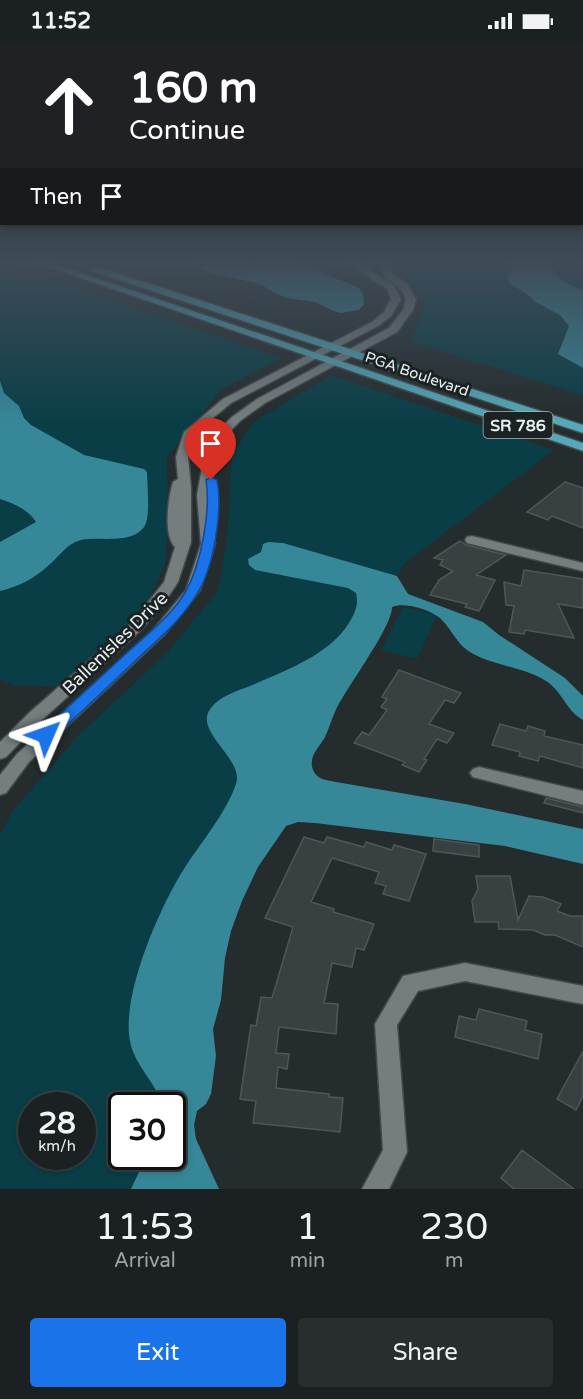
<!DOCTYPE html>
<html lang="en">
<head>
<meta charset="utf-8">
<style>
  body { margin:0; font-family:"Varela Round",sans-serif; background:#282e2f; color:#f1f3f6; height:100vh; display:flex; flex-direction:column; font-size:22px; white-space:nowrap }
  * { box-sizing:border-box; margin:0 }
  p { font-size:20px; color:#a0a3a5 }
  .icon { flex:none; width:33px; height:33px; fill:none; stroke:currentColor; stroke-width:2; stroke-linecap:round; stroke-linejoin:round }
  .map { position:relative; height:1147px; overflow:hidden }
  .drawer { display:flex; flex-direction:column; background:#1b2122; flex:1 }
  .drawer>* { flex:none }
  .banner { position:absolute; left:0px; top:0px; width:584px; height:183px; box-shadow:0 3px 9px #0003,0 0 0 2px #393e40; background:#202124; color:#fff; overflow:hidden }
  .speed { position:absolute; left:18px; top:1050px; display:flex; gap:12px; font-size:30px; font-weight:700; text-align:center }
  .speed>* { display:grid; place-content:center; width:78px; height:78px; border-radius:50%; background:#1b2122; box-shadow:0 3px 9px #0003,0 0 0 2px #393e40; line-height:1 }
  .speed small { font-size:15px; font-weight:400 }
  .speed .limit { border:3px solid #111; border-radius:9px; background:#fff; color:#111 }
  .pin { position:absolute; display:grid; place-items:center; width:51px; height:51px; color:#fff; margin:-62px -26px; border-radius:50% 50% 50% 0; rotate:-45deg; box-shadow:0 0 6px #0007 }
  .pin .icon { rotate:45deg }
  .me { position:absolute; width:66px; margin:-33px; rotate:47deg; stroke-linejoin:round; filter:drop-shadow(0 0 4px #0008) }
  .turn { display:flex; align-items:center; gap:21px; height:126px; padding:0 30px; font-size:27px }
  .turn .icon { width:78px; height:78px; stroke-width:2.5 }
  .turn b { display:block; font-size:42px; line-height:51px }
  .then { display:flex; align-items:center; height:57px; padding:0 30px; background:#0003; gap:12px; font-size:22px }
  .eta { display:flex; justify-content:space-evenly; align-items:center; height:102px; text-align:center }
  .eta b { font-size:36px; font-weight:600; line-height:42px }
  .button { display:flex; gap:12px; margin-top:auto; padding:12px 30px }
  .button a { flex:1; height:69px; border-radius:6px; background:#1a73e8; color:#fff; font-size:24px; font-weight:600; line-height:69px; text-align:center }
  .button a+a { background:#282e2f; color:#f1f3f6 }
  .status { display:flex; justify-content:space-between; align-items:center; height:42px; padding:0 30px; background:#1b2122; direction:ltr }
  .status svg { height:16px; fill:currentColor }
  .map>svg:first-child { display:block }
  .green { fill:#0a3e47; fill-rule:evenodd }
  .water { fill:#368798 }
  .building { fill:#384041; stroke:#4e5658; stroke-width:1.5 }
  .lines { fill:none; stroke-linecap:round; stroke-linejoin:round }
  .minor-tunnel { stroke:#42494a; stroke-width:10; stroke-dasharray:10 5; stroke-linecap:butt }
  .minor-casing { stroke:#42494a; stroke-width:3 }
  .primary-casing { stroke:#42494a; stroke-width:3 }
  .minor { fill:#757d7f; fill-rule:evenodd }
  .primary { fill:#54a8b9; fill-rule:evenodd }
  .route { fill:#1a73e8; stroke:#114b97; stroke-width:1.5 }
  .labels { text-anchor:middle; stroke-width:6; stroke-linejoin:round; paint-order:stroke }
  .far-street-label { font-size:15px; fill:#eaeff0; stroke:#1b2224 }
  .shield { fill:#1b2224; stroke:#acb2b3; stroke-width:1.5 }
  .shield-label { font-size:16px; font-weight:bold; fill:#eaeff0 }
  .street-label { font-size:18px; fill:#eaeff0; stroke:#1b2224 }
</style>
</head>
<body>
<div class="status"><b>11:52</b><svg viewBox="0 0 49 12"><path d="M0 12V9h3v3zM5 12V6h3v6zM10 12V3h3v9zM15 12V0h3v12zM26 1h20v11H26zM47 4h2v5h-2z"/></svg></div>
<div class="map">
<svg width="583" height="1147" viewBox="0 0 583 1147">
  <rect width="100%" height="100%" fill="#242c2d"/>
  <path class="green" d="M393 219H583V353L411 300 423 266 419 253Z
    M0 220 282 316 222 347 167 415 168 490 165 521 149 558 126 588 61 645 13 643 0 637Z
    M331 333 554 408 405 521 292 693 170 1063 122 1064V1114L160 1115 154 1147H0V793L12 770 79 693 167 611 218 549 227 498 232 412 254 380ZM32 1064H82V1114H32Z
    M403 565 437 573 417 617 381 608Z"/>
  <path class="water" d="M185 219 295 220 314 225 332 235 358 245 363 252 364 262 359 268 341 271 334 269 315 260 287 256 273 250 260 242 211 231Z
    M512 219H551C552 235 569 244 583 248V326L558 312 569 284 560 273 535 260 531 255 508 240V234L514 224Z
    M0 339 4 351 19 364 24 376 31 383 84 413 144 427 147 430C147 443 151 476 144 485 131 503 99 494 81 498 66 502 60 514 49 523 35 536 18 545 0 549V500L36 480C29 468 13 461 0 457Z
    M268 500 283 501 397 534 408 552 483 580 499 593 565 636 583 654V678C567 669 563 652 549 641 525 624 489 624 467 608 456 600 450 585 440 576 428 567 405 560 392 565 392 586 345 647 335 670 331 678 329 687 325 695 319 706 308 714 313 728 317 738 327 738 336 740L465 762 583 787V822L505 804 315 781 298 780 286 784 258 825 242 859 231 889 225 916 221 958 213 987 216 1014 211 1052 206 1062 197 1069 194 1083 196 1097 219 1147H131L146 1115 172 1114V1064L162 1063C156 1040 134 1023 130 999 121 954 159 866 184 827 201 800 225 773 236 742 245 717 192 689 211 666 220 654 237 649 250 644 284 629 328 614 349 581 355 571 359 563 356 551L348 546 255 528 249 523 248 517 261 510 263 502Z"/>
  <path class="building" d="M565 440 583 446V486L552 474 548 478 527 470Z
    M460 499 466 503 506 513 476 533 495 538 479 569 465 565 467 562 430 553 439 538 453 529 440 523 443 518 434 516Z
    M524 528 583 537V566L558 562 574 596 525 588 524 592 509 590 514 564 506 563 504 540 521 544Z
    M399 628 461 651 454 661 445 658 429 682 454 691 447 701 437 697 424 717 427 718 419 730 402 723 405 720 354 701 362 690 369 693 387 668 381 665 387 657 382 655Z
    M500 682 526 689 528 684 545 689 544 694 583 703V726L540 714 538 719 519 714 520 710 492 703Z
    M546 756 583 765V771L544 761Z
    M304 795 324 801 327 795 364 805 366 800 392 808 394 803 426 812 409 859 383 852 386 844 375 841 379 830 332 816 311 860 334 867 333 870 374 882 364 908 356 906 352 925 332 921 324 961 338 962 336 992 279 985 276 1011 289 1012 287 1027 278 1025 276 1046 329 1052V1055L343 1056 340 1090 253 1081 256 1059 240 1057 251 983 256 984 261 955 272 956 293 885 265 876Z
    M434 797 479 803V815L433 809Z
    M476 834H510L518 878 529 854 543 855 561 862 557 869 570 874H583V905L555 893H545L533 888 499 887 498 880H475L472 859 478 847Z
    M479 967 527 979 525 988 542 992 538 1017 455 995 459 974 476 978Z
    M583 1009V1054L576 1068 557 1057Z
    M522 1108 574 1147H514L501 1136Z"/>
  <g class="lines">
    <path class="minor-tunnel" d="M372 221 375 223"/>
    <g class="minor-casing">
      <path id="minor" d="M344 219H354L394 243 401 257 391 274 378 284 231 361 195 391 188 415 191 446V500L178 540 162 564 141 588 42 678 6 715 0 717V700L30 670 131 582 164 540 175 505C163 493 168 456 173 440L178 437 176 415 184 390 223 357 372 280 384 270 391 257 387 247Z
        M379 219 392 221 391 231 407 242 416 257 413 268 397 290 265 361 240 379 221 399 209 453 215 502 200 548 164 593 29 720 6 751 0 753V733L17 712 154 587 186 548 201 502 197 453 205 409 211 395 232 375 257 357 389 286 403 268 406 257 400 246 383 234 384 224Z
        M472 494 583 521V529L467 501 465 498 467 495Z
        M479 725 583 749V763L473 735 470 731 473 727Z
        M465 921 583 944V962L465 939 418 949 397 983 407 1110 389 1147H362L383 1108 375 982 403 934Z"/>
    </g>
    <g class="primary-casing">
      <path id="primary" d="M32 219H45L583 401V409Z
        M95 224 583 383V391L92 229 91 227Z"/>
    </g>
    <use href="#minor" class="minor"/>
    <use href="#primary" class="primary"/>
  </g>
  <linearGradient id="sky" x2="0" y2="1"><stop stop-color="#141819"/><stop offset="0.58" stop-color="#3f4b57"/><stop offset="1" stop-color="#3f4b57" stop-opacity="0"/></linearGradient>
  <rect width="583" height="380" fill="url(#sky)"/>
  <path class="route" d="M211 435 217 438C223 467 214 524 198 550 182 578 156 599 133 621 106 647 79 672 52 697H41L39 693 41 690C70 663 100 636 129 609 149 591 172 573 186 549 201 522 211 469 206 438Z"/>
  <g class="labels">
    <g class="far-street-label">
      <text transform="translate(417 332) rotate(19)" y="5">PGA Boulevard</text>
    </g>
    <rect class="shield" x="483.5" y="370" width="69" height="26" rx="4.5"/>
    <g class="shield-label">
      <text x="518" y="389">SR 786</text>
    </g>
    <g class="street-label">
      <text transform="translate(115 601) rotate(-44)" y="6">Ballenisles Drive</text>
    </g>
  </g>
</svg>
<div class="speed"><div>28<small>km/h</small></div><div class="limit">30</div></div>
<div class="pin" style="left:211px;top:438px;background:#d93025"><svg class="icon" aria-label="arrive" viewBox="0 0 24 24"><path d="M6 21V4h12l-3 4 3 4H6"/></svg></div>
<svg class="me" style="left:46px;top:693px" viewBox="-20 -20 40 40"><path d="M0-17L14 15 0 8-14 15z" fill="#1a73e8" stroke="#fff" stroke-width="4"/></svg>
<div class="banner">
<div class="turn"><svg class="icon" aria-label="ahead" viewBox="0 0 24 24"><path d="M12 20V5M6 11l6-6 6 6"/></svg><div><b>160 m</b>Continue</div></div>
<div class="then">Then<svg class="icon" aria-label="arrive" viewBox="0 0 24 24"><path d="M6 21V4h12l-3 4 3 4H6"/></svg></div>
</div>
</div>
<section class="drawer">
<div class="eta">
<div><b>11:53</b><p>Arrival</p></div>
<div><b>1</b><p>min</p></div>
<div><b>230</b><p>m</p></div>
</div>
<div class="button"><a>Exit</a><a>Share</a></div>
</section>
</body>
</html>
